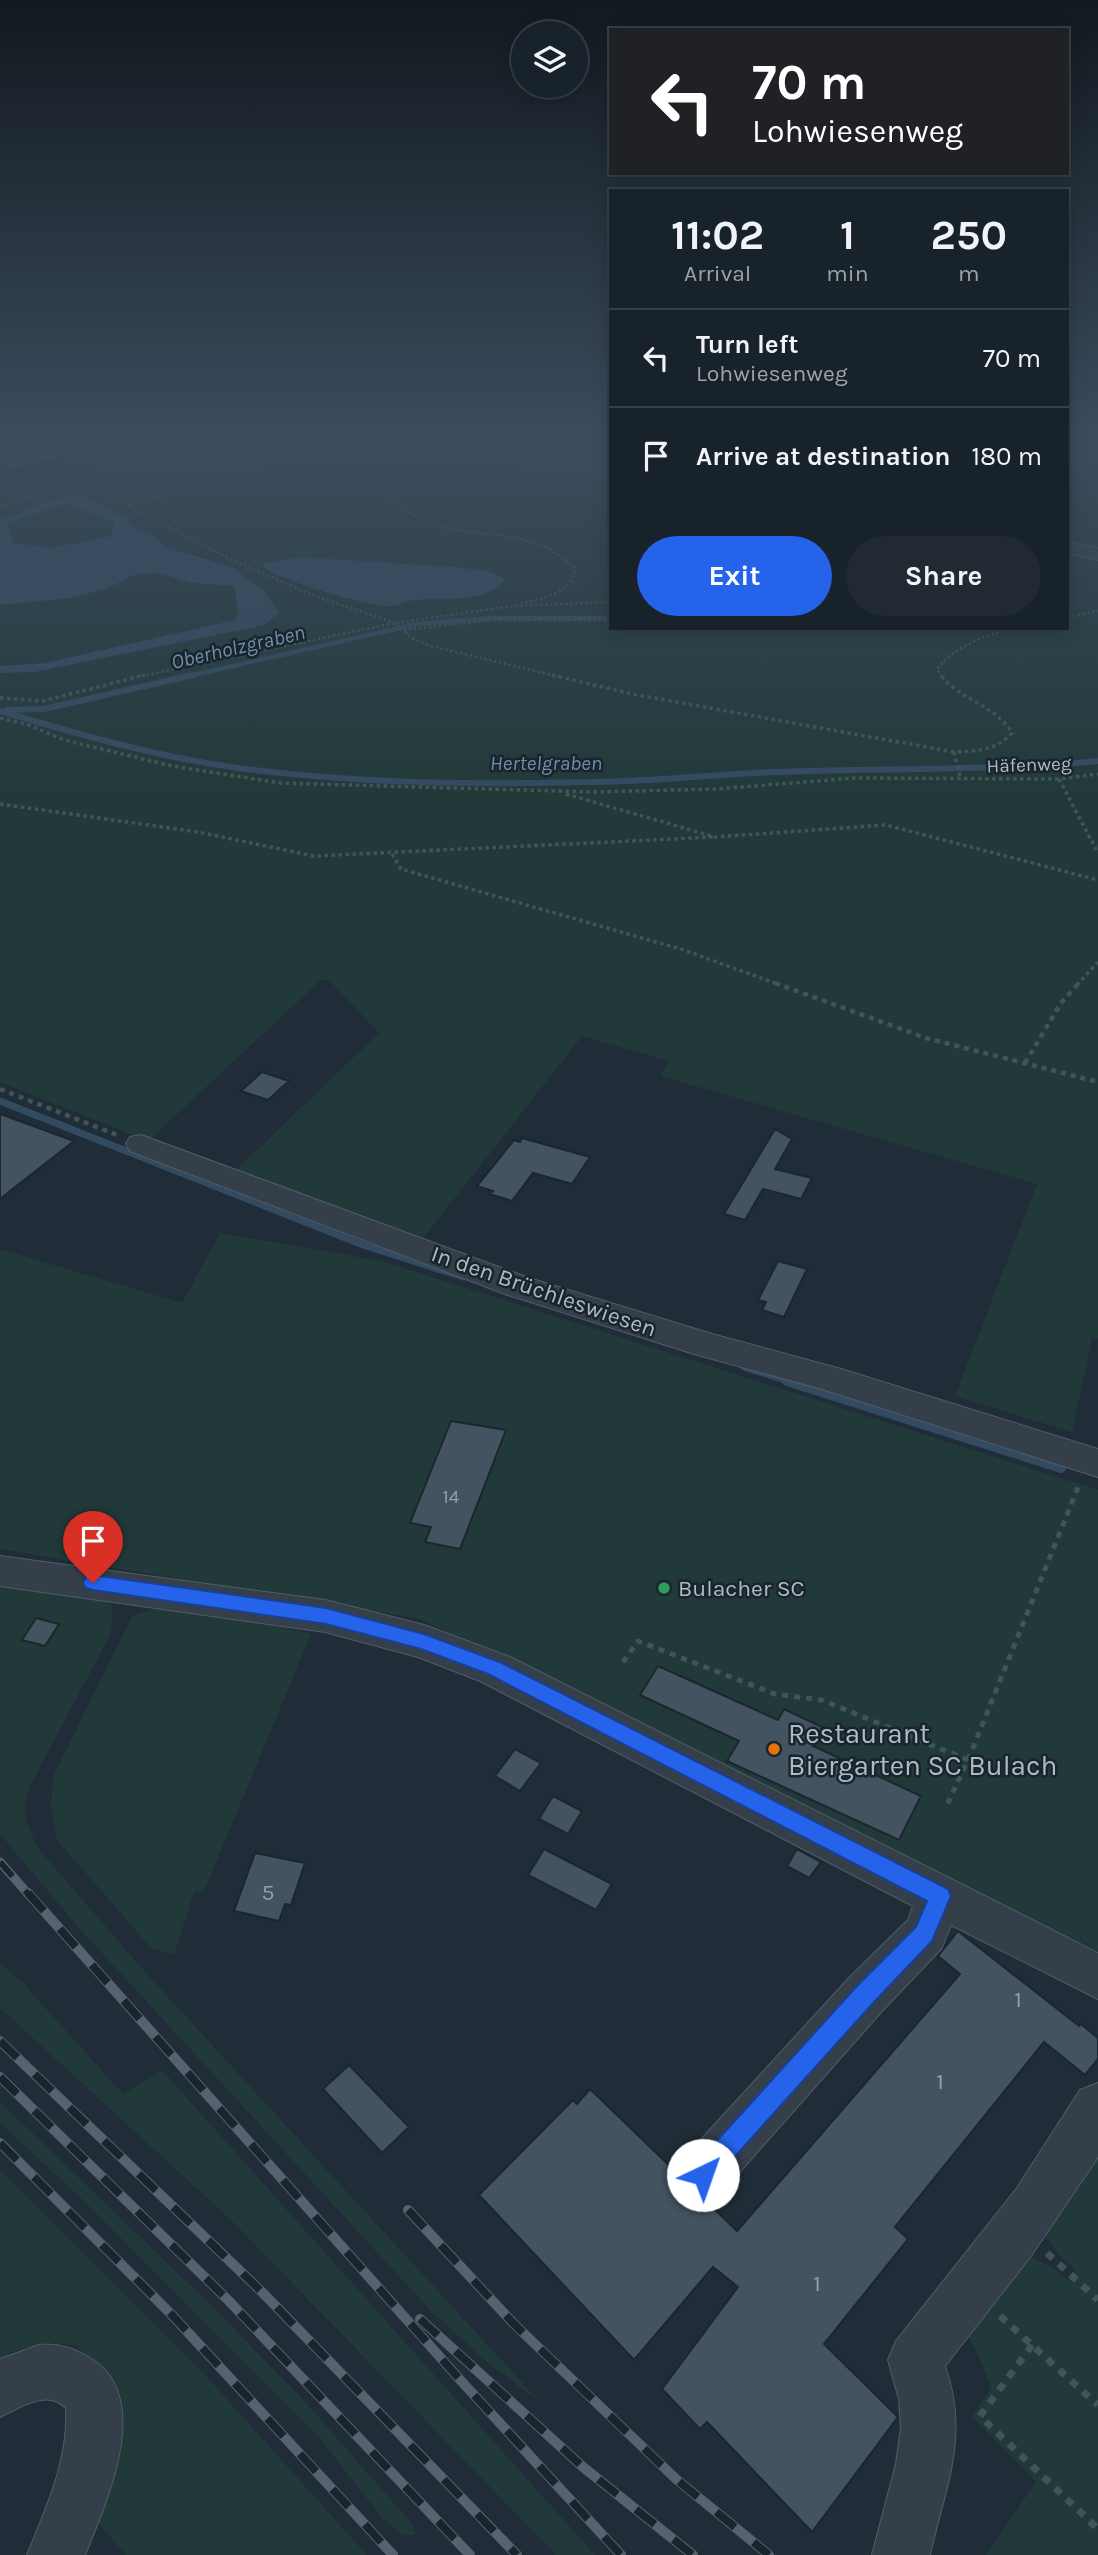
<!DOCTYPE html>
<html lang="en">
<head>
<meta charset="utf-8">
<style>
  body { margin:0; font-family:Karla,sans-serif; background:#212a32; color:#f1f3f6; height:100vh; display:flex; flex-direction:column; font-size:26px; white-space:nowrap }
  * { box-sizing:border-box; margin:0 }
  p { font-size:23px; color:#9fa4a8 }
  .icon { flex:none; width:38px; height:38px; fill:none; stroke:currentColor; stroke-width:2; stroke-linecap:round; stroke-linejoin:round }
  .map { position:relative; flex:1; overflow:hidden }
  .drawer { position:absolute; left:609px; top:189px; width:460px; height:441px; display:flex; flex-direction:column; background:#18222a; border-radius:0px; box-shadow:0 4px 18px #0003,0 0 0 2px #363f47 }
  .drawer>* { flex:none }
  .hud { position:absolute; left:609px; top:28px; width:460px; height:147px; border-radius:0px; box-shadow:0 4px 18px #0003,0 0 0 2px #363f47; background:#202124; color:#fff; overflow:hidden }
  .controls { position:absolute; left:511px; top:21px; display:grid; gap:14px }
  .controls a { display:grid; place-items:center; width:77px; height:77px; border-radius:50%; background:#18222a; box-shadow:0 4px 18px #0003,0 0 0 2px #363f47; font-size:35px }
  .pin { position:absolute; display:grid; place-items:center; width:60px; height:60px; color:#fff; margin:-72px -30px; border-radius:50% 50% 50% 0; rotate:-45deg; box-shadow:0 0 7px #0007 }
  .pin .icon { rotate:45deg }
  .me { position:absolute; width:77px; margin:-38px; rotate:42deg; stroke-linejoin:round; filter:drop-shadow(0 0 5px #0008) }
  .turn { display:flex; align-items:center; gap:24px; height:147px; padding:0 28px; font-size:32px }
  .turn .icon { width:91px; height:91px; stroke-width:2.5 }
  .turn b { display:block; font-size:49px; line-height:60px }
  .eta { display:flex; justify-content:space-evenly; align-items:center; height:119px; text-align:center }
  .eta b { font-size:42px; font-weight:700; line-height:49px }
  .cta { display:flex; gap:14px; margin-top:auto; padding:14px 28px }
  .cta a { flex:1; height:80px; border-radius:42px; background:#2563eb; color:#fff; font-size:28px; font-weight:700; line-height:80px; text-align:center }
  .cta a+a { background:#212a32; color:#f1f3f6 }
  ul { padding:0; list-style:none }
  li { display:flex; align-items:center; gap:21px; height:98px; padding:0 28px; border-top:2px solid #363f47 }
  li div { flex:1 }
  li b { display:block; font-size:26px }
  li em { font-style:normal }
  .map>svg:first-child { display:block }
  .green { fill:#223939; fill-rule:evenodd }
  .water { fill:#334b61; fill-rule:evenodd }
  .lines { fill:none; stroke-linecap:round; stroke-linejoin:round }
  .stream-far3 { stroke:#334b61; stroke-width:4.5 }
  .stream-far2 { stroke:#334b61; stroke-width:6 }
  .stream-far1 { stroke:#334b61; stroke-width:7 }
  .stream { stroke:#334b61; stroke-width:10 }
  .building { fill:#435360; stroke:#1b262f; stroke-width:2 }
  .minor-casing { stroke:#515d66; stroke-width:2 }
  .path-far4 { stroke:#405656; stroke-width:2.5; stroke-dasharray:2.5 2.5; stroke-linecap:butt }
  .path-far3 { stroke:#405656; stroke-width:3.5; stroke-dasharray:3.5 3.5; stroke-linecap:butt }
  .path-far2 { stroke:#405656; stroke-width:4.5; stroke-dasharray:5 5; stroke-linecap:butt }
  .path-far1 { stroke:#405656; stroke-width:5; stroke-dasharray:6 6; stroke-linecap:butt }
  .path { stroke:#405656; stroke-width:7; stroke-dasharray:8 8; stroke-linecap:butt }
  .minor { fill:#343f49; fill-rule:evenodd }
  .rail-far2-casing { stroke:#556370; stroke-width:4.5 }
  .rail-far1-casing { stroke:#556370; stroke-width:9 }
  .rail-casing { stroke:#556370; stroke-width:10 }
  .rail-far2 { stroke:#19242d; stroke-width:2.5; stroke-dasharray:9; stroke-linecap:butt }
  .rail-far1 { stroke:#19242d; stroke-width:6; stroke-dasharray:19; stroke-linecap:butt }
  .rail { stroke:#19242d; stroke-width:8; stroke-dasharray:24; stroke-linecap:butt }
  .route { fill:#2563eb; stroke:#184099; stroke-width:2 }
  .leisure-dot { fill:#2e9e5b; stroke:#19242d; stroke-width:2.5 }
  .food-dot { fill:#e8710a; stroke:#19242d; stroke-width:2.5 }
  .labels { text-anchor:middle; stroke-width:5; stroke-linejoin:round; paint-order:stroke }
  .far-street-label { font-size:19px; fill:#aebac5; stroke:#19242d }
  .number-label { font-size:19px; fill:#93a0ac }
  .far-water-label { font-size:21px; font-style:italic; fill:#6e8eaa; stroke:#19242d }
  .street-label { font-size:23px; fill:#aebac5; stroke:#19242d }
  .poi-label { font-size:23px; fill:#aebac5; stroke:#19242d; text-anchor:start }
  .near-number-label { font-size:23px; fill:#93a0ac }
  .near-poi-label { font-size:28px; fill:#aebac5; stroke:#19242d; text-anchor:start }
</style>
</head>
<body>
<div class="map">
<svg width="1098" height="2555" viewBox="0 0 1098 2555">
  <rect width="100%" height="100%" fill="#202d38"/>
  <path class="green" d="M0 437H35L39 443 51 451 0 464Z
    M201 437H611V470L417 447 408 441 391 442 390 446 176 462 117 458Z
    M1068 437H1098V550L1082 543H1068Z
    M345 453 470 455 611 476V628H1068V552L1098 559V1339L1092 1338 1072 1432 955 1396 1037 1184 660 1076 669 1061 582 1036 421 1241 236 1170 379 1033 330 981 318 979 321 980 148 1141 0 1082V673L35 672 264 625 278 613 213 559 167 547 155 537 129 525V520L94 501 61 495 30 510 0 520V475L33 469 69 468 57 474C90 480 83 471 110 464ZM299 557 455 567 487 571 505 578C499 583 494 589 488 592 473 601 431 596 412 600 403 602 396 606 386 606 361 605 281 582 262 566L266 563Z
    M66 504 114 522 112 536 52 548 15 543 7 525C20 518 52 507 66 504Z
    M159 573 191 583 234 586 238 612 235 620 44 663 0 666V605L108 588 136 574Z
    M220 1233 382 1261 1098 1490V1951L420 1619 0 1549V1249L182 1303Z
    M0 1580 100 1600 111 1605 113 1616 110 1635 30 1786 24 1806 26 1821 37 1847 145 1972 540 2402 487 2362 431 2311 79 1928 0 1834Z
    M172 1603 311 1634 204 1891 194 1892 174 1954 152 1949 57 1840 51 1807 53 1777 132 1616Z
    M0 1963 22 1982 123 2094 162 2070 595 2555H556L230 2219 0 2008Z
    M0 2102 214 2308 308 2405 413 2525 415 2535H403L382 2518 322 2441 84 2201 0 2123Z
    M1098 2156V2555H986L1036 2482 972 2416 991 2389 983 2366 960 2320 1018 2251 1050 2266 1068 2280 1075 2269 1060 2256 1038 2226Z
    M0 2169 197 2366 367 2555H126L98 2523 111 2429 94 2363 76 2345 44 2343 11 2352 0 2361Z"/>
  <path class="water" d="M79 494 129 520V525L155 537 167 547 232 567 265 592 279 613 264 625 35 672 0 673V666L44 663 235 620 238 612 234 586 191 583 159 573 136 574 108 588 71 598 0 605V520C26 512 52 495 79 494ZM66 504 114 522 112 536 52 548 14 543 7 525C20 518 52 507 66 504Z
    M299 557 455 567 487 571 505 578C488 605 443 597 415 600 404 601 396 607 384 606 360 604 279 580 262 566L266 563Z"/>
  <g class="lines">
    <path class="stream-far3" d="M185 677 417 624 493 618H611"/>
    <path class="stream-far2" d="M7 710 44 709 193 675
      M0 711C78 734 157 757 238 768 365 785 498 785 626 781 676 779 726 774 776 772 883 768 991 771 1098 761"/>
    <path class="stream-far1" d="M0 1101 363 1245 463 1277
      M744 1367 792 1382"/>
    <path class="stream" d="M787 1381 1061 1468"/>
  </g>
  <path class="building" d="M262 1072 289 1081 268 1100 241 1091Z
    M0 1114 74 1141 0 1199Z
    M775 1129 792 1139 775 1169 812 1178 801 1199 763 1189 745 1220 724 1214Z
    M522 1138 590 1157 572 1184 533 1173 512 1201 490 1194 493 1191 477 1186 514 1140 520 1142Z
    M778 1261 807 1269 784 1317 762 1310 766 1302 758 1300Z
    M451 1421 506 1430 460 1549 425 1542 431 1527 410 1523Z
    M36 1618 59 1624 45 1646 22 1640Z
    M658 1666 778 1720 784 1709 822 1727 813 1746 921 1796 899 1840 727 1761 739 1741 640 1695Z
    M515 1749 541 1763 520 1791 495 1776Z
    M553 1796 582 1811 568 1834 539 1819Z
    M544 1849 612 1884 596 1910 528 1875Z
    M797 1849 821 1862 809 1878 787 1866Z
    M255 1853 305 1863 291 1905 285 1904 279 1921 234 1911Z
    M958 1931 1079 2026 1081 2024 1098 2038V2059L1085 2075 1044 2042 895 2227 908 2239 824 2344 898 2417 812 2532 707 2422 700 2429 662 2389 738 2287 713 2267 634 2360 479 2195 573 2100 577 2104 590 2089 676 2172 675 2176 684 2195 702 2203 707 2202 737 2231 960 1974 938 1956Z
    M349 2065 409 2127 382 2153 323 2089Z"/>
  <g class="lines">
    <g class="minor-casing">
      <path id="minor" d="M37 437C62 437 57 443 76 449 96 455 118 458 139 459 223 461 305 446 389 445 464 444 537 456 611 468V478C546 467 481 456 416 455 389 454 363 455 336 457 272 462 78 492 37 437Z
        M1068 542 1098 548V560L1068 553Z
        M141 1135 529 1278 712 1334 841 1369 1098 1449V1477L822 1389 694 1354 505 1294 130 1151 126 1144 130 1137Z
        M0 1556 325 1600 424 1625 510 1657 1098 1953V1999L951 1925 941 1949 883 2010 721 2193 703 2201 685 2193 677 2175 685 2157 849 1978 908 1920 913 1906 480 1681 418 1657 325 1632 0 1586Z
        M1098 2083V2157L1031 2256 945 2366C970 2437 945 2486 930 2555H872L896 2464 901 2428 899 2399 888 2360 896 2341 1017 2188 1080 2090Z
        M39 2345C57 2343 74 2348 90 2358 155 2397 106 2502 85 2555H27C46 2508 69 2460 66 2408 47 2388 20 2408 0 2417V2359Z"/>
    </g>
    <path class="path-far4" d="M147 444 176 437
      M88 477 104 493 234 561 317 597 395 623 412 638 431 646 560 677
      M293 477C327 478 363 480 392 499 405 506 414 518 428 523 482 541 530 525 575 568 571 595 542 598 519 604
      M128 505 215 483
      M0 508 37 495 60 478 74 473
      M1068 617 1098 611
      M404 630 492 620H611
      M137 677 395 623 512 606 611 602
      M942 677 937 669C955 646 982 638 1009 628"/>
    <path class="path-far3" d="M552 675 632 694 954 752C976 751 996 751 1012 733 995 704 960 701 941 675
      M0 698 43 701 145 675
      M0 718 29 725 64 740 172 766 280 783 593 792 716 789 855 778 1059 779 1098 774
      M954 752 961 780
      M1059 779 1098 853
      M566 794 715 837 886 825 1098 880
      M0 804 198 832 314 856 715 837
      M392 854 401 869 684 950 780 985
      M1077 985 1098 962"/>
    <path class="path-far2" d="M775 983 926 1038 1098 1082
      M1025 1063 1061 1003 1079 983
      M0 1089 117 1135"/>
    <path class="path-far1" d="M623 1662 638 1641 775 1694 822 1700 968 1760 946 1807
      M968 1760 1079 1485"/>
    <path class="path" d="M1047 2253 1098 2300
      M1000 2316 1098 2405
      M1032 2345 980 2416 1098 2529"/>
    <use href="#minor" class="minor"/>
    <g class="rail-far2-casing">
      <path id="rail-far2" d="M0 468 130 437"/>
    </g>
    <g class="rail-far1-casing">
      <path id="rail-far1" d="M0 1862 29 1895"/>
    </g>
    <g class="rail-casing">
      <path id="rail" d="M28 1893 463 2383 621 2555
        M0 2041 263 2293 517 2555
        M0 2077 228 2300 470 2555
        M0 2143 171 2314 393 2555
        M408 2210 514 2324 676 2479 769 2555
        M420 2319 583 2467 693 2555"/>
    </g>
    <use href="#rail-far2" class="rail-far2"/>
    <use href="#rail-far1" class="rail-far1"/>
    <use href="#rail" class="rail"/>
  </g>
  <linearGradient id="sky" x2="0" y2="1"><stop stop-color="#12191f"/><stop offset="0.55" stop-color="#3c4c5e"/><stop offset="1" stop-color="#3c4c5e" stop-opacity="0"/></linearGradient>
  <rect width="1098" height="795" fill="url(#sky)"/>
  <path class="route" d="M93 1575 326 1608 424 1634 502 1663 948 1889 951 1896 932 1941 874 2002 711 2183 703 2187 694 2183 691 2175 694 2166 857 1986 916 1927 927 1901 488 1674 421 1649 326 1624 93 1590 86 1588 83 1583 86 1577Z"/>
  <circle class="leisure-dot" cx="664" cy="1588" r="7"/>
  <circle class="food-dot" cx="774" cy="1749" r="7"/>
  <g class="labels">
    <g class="far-street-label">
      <text transform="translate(1029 764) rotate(-2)" y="7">Häfenweg</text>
    </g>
    <g class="number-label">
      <text x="451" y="1503">14</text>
    </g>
    <g class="far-water-label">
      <text transform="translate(238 647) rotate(-13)" y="7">Oberholzgraben</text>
      <text x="546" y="770">Hertelgraben</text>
    </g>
    <g class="street-label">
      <text transform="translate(544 1291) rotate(19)" y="8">In den Brüchleswiesen</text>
    </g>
    <g class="poi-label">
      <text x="678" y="1596">Bulacher SC</text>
    </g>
    <g class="near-number-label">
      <text x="268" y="1900">5</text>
      <text x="1018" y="2007">1</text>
      <text x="940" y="2089">1</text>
      <text x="817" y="2291">1</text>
    </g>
    <g class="near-poi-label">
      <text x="788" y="1743">Restaurant<tspan x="788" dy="32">Biergarten SC Bulach</tspan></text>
    </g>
  </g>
</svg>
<div class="controls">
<a><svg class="icon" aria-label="layers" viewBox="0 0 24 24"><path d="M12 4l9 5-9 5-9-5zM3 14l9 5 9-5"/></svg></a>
</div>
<div class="pin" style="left:93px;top:1583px;background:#d93025"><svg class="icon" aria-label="arrive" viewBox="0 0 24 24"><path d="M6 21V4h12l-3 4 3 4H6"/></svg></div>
<svg class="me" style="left:703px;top:2175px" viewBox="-20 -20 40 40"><circle r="19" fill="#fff"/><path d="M0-13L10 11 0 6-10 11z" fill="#2563eb"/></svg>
<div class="hud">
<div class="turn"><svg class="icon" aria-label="left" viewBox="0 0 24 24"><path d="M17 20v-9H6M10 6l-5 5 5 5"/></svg><div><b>70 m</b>Lohwiesenweg</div></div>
</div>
<section class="drawer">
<div class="eta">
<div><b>11:02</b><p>Arrival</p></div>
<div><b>1</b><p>min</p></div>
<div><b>250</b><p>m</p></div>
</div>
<ul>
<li><svg class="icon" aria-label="left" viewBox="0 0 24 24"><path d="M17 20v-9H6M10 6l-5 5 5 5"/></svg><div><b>Turn left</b><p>Lohwiesenweg</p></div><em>70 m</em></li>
<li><svg class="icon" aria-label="arrive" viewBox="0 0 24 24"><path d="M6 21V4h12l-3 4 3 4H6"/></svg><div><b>Arrive at destination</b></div><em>180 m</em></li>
</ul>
<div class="cta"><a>Exit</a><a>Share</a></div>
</section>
</div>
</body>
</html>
